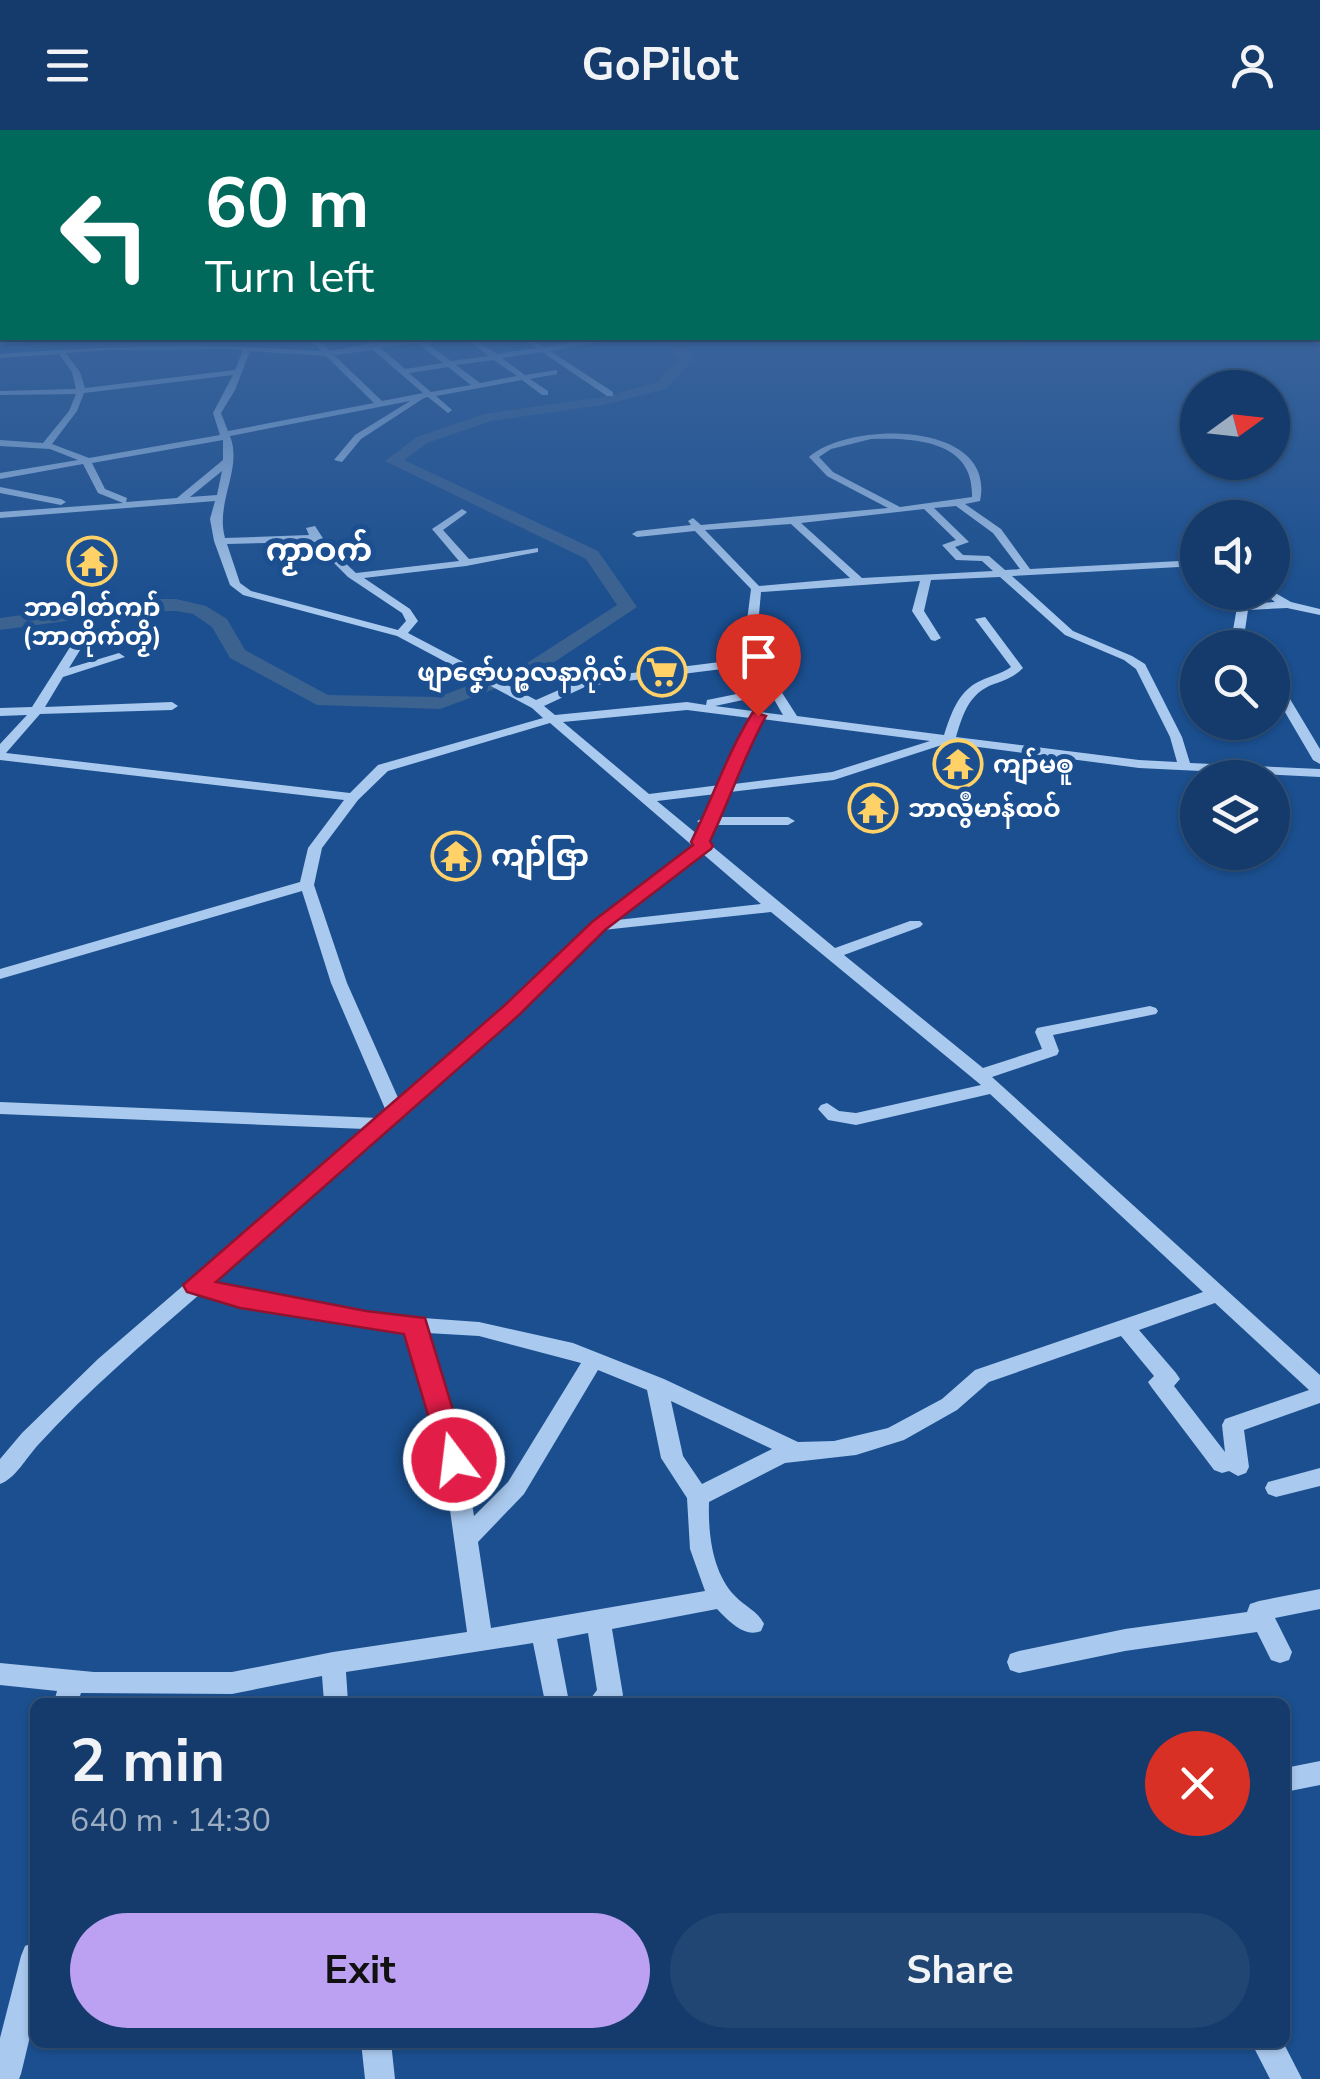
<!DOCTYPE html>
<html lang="en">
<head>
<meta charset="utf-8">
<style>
  body { margin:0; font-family:"Nunito Sans","Noto Sans Myanmar",sans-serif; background:#214673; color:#f1f3f6; height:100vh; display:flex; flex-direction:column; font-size:38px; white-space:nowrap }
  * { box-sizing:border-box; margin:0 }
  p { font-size:32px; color:#9dadc1 }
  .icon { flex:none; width:55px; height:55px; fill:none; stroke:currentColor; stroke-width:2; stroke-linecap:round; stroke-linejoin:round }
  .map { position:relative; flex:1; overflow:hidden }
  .panel { position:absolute; left:30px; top:1568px; width:1260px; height:350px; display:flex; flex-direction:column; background:#143b6b; border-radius:15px; box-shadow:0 2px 8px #0004,0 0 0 2px #33557e }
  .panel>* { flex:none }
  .hud { position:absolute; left:0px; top:0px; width:1320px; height:210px; box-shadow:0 2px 8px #0004,0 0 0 2px #33557e; background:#00695c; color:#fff; overflow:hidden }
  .needle { width:65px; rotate:75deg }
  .buttons { position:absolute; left:1180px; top:240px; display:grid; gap:20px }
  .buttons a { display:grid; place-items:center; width:110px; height:110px; border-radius:50%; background:#143b6b; box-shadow:0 2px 8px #0004,0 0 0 2px #33557e; font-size:50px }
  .pin { position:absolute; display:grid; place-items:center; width:85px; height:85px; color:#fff; margin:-102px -42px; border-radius:50% 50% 50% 0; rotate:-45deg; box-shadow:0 0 10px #0007 }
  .pin .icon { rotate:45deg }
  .me { position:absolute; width:110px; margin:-55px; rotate:345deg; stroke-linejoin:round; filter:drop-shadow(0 0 8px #0008) }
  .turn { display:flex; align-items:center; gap:35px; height:210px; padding:0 40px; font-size:45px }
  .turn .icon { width:130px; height:130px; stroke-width:2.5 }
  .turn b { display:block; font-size:70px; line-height:85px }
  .round { display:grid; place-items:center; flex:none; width:105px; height:105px; border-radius:52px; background:#214673 }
  .headline { display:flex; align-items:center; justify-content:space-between; height:170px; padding:0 40px }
  h1 { font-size:60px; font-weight:700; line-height:75px }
  .action { display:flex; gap:20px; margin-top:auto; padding:20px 40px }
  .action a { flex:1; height:115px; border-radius:60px; background:#bca0f2; color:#111; font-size:40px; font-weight:700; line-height:115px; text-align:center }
  .action a+a { background:#214673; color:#f1f3f6 }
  header { display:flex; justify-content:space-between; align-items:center; height:130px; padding:0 40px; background:#143b6b; font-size:45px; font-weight:700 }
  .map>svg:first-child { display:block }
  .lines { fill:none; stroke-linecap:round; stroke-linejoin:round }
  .river { fill:#3c6290; fill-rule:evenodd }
  .minor { fill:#a9c9ee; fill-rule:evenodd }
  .route { fill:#e11d48; stroke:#92132f; stroke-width:2.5 }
  .labels { text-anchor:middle; stroke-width:10; stroke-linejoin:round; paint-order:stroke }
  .far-poi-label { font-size:25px; font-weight:bold; fill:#fff; stroke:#1b4f8f; text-anchor:start }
  .poi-label { font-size:30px; font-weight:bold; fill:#fff; stroke:#1b4f8f; text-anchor:start }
  .far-district-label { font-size:32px; font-weight:bold; fill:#fff; stroke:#1b4f8f }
</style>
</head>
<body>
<header><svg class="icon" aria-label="menu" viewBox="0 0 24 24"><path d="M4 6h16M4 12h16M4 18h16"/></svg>GoPilot<svg class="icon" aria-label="person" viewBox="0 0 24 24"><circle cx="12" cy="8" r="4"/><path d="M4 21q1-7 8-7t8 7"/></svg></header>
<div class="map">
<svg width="1320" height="1949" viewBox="0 0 1320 1949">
  <rect width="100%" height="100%" fill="#1b4f8f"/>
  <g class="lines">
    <path class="river" d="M665 209H678L694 228 666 259 603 275 491 291 427 313 404 330 598 421 637 477 538 543 440 579 317 575 230 528 212 497 193 484 176 481H140L0 500V488L140 469H176L206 476 227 489 245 520 328 565 438 567 524 535 617 475 586 429 385 331 417 307 484 284 603 267 656 253 680 228Z"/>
    <path class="minor" d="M43 209 40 211 0 215V211Z
      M310 209H317L330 221 372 213 431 209 425 212 451 231 488 226 467 209H474L497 224 536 218 524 209H531L544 217 599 209H615L550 221 613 262V266H607L542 222 502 228 525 245 557 240V244L530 249 548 261V265H542L522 250 436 266 452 280 448 283 428 267 424 268 361 309 342 332 334 330 355 305 410 271 230 306C243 339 215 372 225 408L309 405 306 398 315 396 330 419 356 443 459 431 432 399 462 379 467 382 465 384 443 400 469 429 538 418V422L466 436 364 448 410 479 418 491 408 503 536 570 584 549 752 528 745 507 751 459 695 401 637 407 632 404 637 401 691 395 688 391 693 388 701 395 888 378 827 346 809 327C851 290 997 291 980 371L965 374 1001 399 1030 439 1198 430V436L1012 446 1073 501 1132 526 1145 534 1182 607 1190 633 1320 639V647L1139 638 948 613 834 650 730 662 720 687H788L795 691 788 695H716L707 712 835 818 910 791H920L923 794 920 797 844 825 983 938 1042 919 1035 902 1037 898 1150 876 1156 878 1158 881 1156 884 1053 905 1059 921 1057 925 992 947 1320 1245V1273L1244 1300 1249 1337 1246 1343 1238 1346 1229 1341 1222 1343 1214 1340 1152 1258 1148 1252 1154 1246 1121 1206 989 1252 957 1280 904 1310 856 1325 785 1333 709 1372C708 1403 712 1442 735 1466 744 1476 758 1481 764 1494L761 1501C744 1508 729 1491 717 1479L612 1499 623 1565 619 1572H588L597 1560 588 1503 557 1509 569 1572H545L533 1513 346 1542 348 1572H324L322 1546 232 1564 81 1563 78 1572H54L57 1561 0 1555V1533L94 1542H232L333 1522 467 1502 443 1330 407 1201C337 1196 266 1185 200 1164 145 1212 88 1260 38 1315 26 1328 16 1348 0 1354V1329L22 1303 98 1229 365 999 0 984V972L378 988 386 981 331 853 302 761 0 849V839L300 752 308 718 344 670 0 630V614L27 585 0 586V578L32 577 72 514 55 508 61 505 85 512 69 538 119 523 125 527 63 547 45 577 172 572 178 576 172 580 40 584 6 623 350 663 378 635 543 588 532 578 397 506 243 465 230 455 214 411 210 389 215 371 0 388V382L123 373 98 363 83 334 0 349V343L78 330 50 319 0 316V310L43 313 69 281 76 264 0 265V261L76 259 72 242 59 224 0 228V224C108 216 213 213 321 221ZM417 213 443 233 405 239 381 218ZM108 220 233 219 243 220 235 240 85 258 80 242 66 223ZM373 220 423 263 382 271 334 225ZM250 221 326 226 374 273 228 301 221 283 235 260ZM494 230 517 246 480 253 456 235ZM448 237 471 255 431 262 409 243ZM233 245 213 283 220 305 89 328 52 314 77 281 84 263ZM871 309C914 308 974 310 972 367L900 377 833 342 819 327 831 319ZM223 310V330L177 368 126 372 127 368 105 359 92 333ZM222 341 217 365 190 367ZM956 376 993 403 1020 439 1005 440 989 426 963 425 955 417 969 412 934 378ZM924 379 956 410 942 415 956 430 982 431 993 441 862 448 801 393ZM791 394 850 448 759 456 705 400ZM313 412 348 447 402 483 406 491 398 500 251 461 240 453 227 414ZM1000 447 1065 505 1124 530 1136 539 1170 607 1177 632 1139 630 956 607C963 584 969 563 994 554 1005 550 1014 547 1023 538L985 487 975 489 1011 537C1001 544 990 546 980 551 958 561 951 584 944 605L797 586 768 541 757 507 761 462 920 451 912 481 931 510 935 511 941 508 924 481 931 450ZM754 535 767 558 707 570 706 575 687 572 555 585 544 576 587 556ZM771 564 783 585 715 576ZM687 580 750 588 720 655 649 664 563 592ZM762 589 930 611 832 642 734 654ZM550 593 694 717 594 793 507 877 399 970 347 853 314 755 322 718 358 670 388 641ZM716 664 706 687 697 691 702 695 697 704 657 671ZM703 724 761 774 617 790ZM771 782 981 955 856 983 839 981 827 973 821 975 818 979 828 990 856 995 990 964 1203 1162 975 1240 942 1269 888 1298 834 1311 798 1312 664 1249 573 1213 479 1192 367 1184 241 1162 212 1153 519 883 603 800ZM1215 1173 1309 1260 1225 1289 1222 1295 1225 1322 1174 1256 1180 1249 1176 1243 1139 1200ZM427 1203 479 1206 581 1233 508 1352 474 1386 465 1330ZM598 1240 647 1260 661 1328 687 1368 690 1419 705 1461 491 1498 478 1412 524 1364ZM671 1271 772 1319 702 1354 683 1326Z
      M0 357 61 369 66 372 61 375 0 363Z
      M1272 461 1291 472 1320 479V485L1287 478 1248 480 1245 500 1256 518H1245L1233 500 1237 477 1243 474 1275 472 1262 462Z
      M1272 546 1278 549 1320 619V634L1313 630 1272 560Z
      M1320 1338V1356L1276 1367 1268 1364 1265 1358 1268 1352Z
      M1320 1459V1479L1275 1488 1292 1522 1289 1530 1280 1533 1271 1530 1257 1502 1125 1521 1019 1543 1010 1540 1007 1532 1010 1524 1019 1521 1125 1499 1247 1482 1250 1474 1259 1471Z
      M1320 1631V1655L1285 1662V1638Z
      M35 1812V1886L21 1944 19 1949H0V1908L21 1826 25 1816Z
      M361 1912H391L395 1949H365Z
      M1251 1912H1283L1302 1949H1270Z"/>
  </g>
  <linearGradient id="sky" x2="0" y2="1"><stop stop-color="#0f2b4f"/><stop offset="0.43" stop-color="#39639b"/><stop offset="1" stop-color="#39639b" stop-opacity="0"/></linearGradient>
  <rect width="1320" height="481" fill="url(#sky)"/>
  <path class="route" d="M753 582 766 586C744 626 730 669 710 711L713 716 711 719 605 800 520 884 216 1152 366 1181 425 1188 468 1330 464 1339 454 1342 444 1339 404 1204 240 1178 187 1162 183 1155 505 875 592 792 693 715 691 712C713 668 727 623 753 582Z"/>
  <defs>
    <g id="temple-ring" transform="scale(2.5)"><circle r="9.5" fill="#1b4f8f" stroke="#ffd166" stroke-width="1.5"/><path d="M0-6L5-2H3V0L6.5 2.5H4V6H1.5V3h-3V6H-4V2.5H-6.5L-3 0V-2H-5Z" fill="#ffd166"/></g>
    <g id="supermarket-ring" transform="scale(2.5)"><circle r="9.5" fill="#1b4f8f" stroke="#ffd166" stroke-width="1.5"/><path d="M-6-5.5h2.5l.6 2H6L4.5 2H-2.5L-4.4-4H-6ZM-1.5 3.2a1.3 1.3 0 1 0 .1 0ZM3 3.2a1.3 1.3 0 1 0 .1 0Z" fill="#ffd166"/></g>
  </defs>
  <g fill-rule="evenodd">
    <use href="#temple-ring" x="92" y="431"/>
    <use href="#supermarket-ring" x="662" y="542"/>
    <use href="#temple-ring" x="958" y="634"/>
    <use href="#temple-ring" x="873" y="678"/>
    <use href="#temple-ring" x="456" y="726"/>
  </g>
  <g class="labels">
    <g class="far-poi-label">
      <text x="92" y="486" text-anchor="middle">ဘာဓါတ်ကျာ်<tspan x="92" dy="29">(ဘာတိုက်တၟိ)</tspan></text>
      <text x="627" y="551" text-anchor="end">ဖျာဇၞော်ပဉ္စလနာဂိုလ်</text>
      <text x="993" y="643">ကျာ်မၜူ</text>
      <text x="908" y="687">ဘာလွဳမာန်ထဝ်</text>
    </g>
    <g class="poi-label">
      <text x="491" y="736">ကျာ်ဇြာ</text>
    </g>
    <g class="far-district-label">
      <text x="319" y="431">ကၟာဝက်</text>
    </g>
  </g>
</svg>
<div class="buttons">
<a><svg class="needle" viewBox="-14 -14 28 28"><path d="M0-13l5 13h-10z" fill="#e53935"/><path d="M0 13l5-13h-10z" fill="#9dadc1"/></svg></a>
<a><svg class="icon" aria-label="sound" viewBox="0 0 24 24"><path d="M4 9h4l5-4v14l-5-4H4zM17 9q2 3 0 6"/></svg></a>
<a><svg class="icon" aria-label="search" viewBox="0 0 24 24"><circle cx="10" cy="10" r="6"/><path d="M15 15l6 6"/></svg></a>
<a><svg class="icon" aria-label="layers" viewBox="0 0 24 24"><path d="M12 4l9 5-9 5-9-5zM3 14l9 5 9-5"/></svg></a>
</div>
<div class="pin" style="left:758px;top:586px;background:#d93025"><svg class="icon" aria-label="arrive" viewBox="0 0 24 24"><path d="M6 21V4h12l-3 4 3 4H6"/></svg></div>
<svg class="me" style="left:454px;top:1330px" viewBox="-20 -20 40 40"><circle r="17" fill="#e11d48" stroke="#fff" stroke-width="3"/><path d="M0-11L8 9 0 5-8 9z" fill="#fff"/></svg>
<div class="hud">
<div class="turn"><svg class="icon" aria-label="left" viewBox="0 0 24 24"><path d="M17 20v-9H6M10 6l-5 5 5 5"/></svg><div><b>60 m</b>Turn left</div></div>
</div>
<section class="panel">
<div class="headline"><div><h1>2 min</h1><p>640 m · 14:30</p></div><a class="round" style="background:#d93025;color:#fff"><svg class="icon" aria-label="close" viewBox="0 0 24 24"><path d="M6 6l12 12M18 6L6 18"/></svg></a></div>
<div class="action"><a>Exit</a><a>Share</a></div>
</section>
</div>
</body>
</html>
